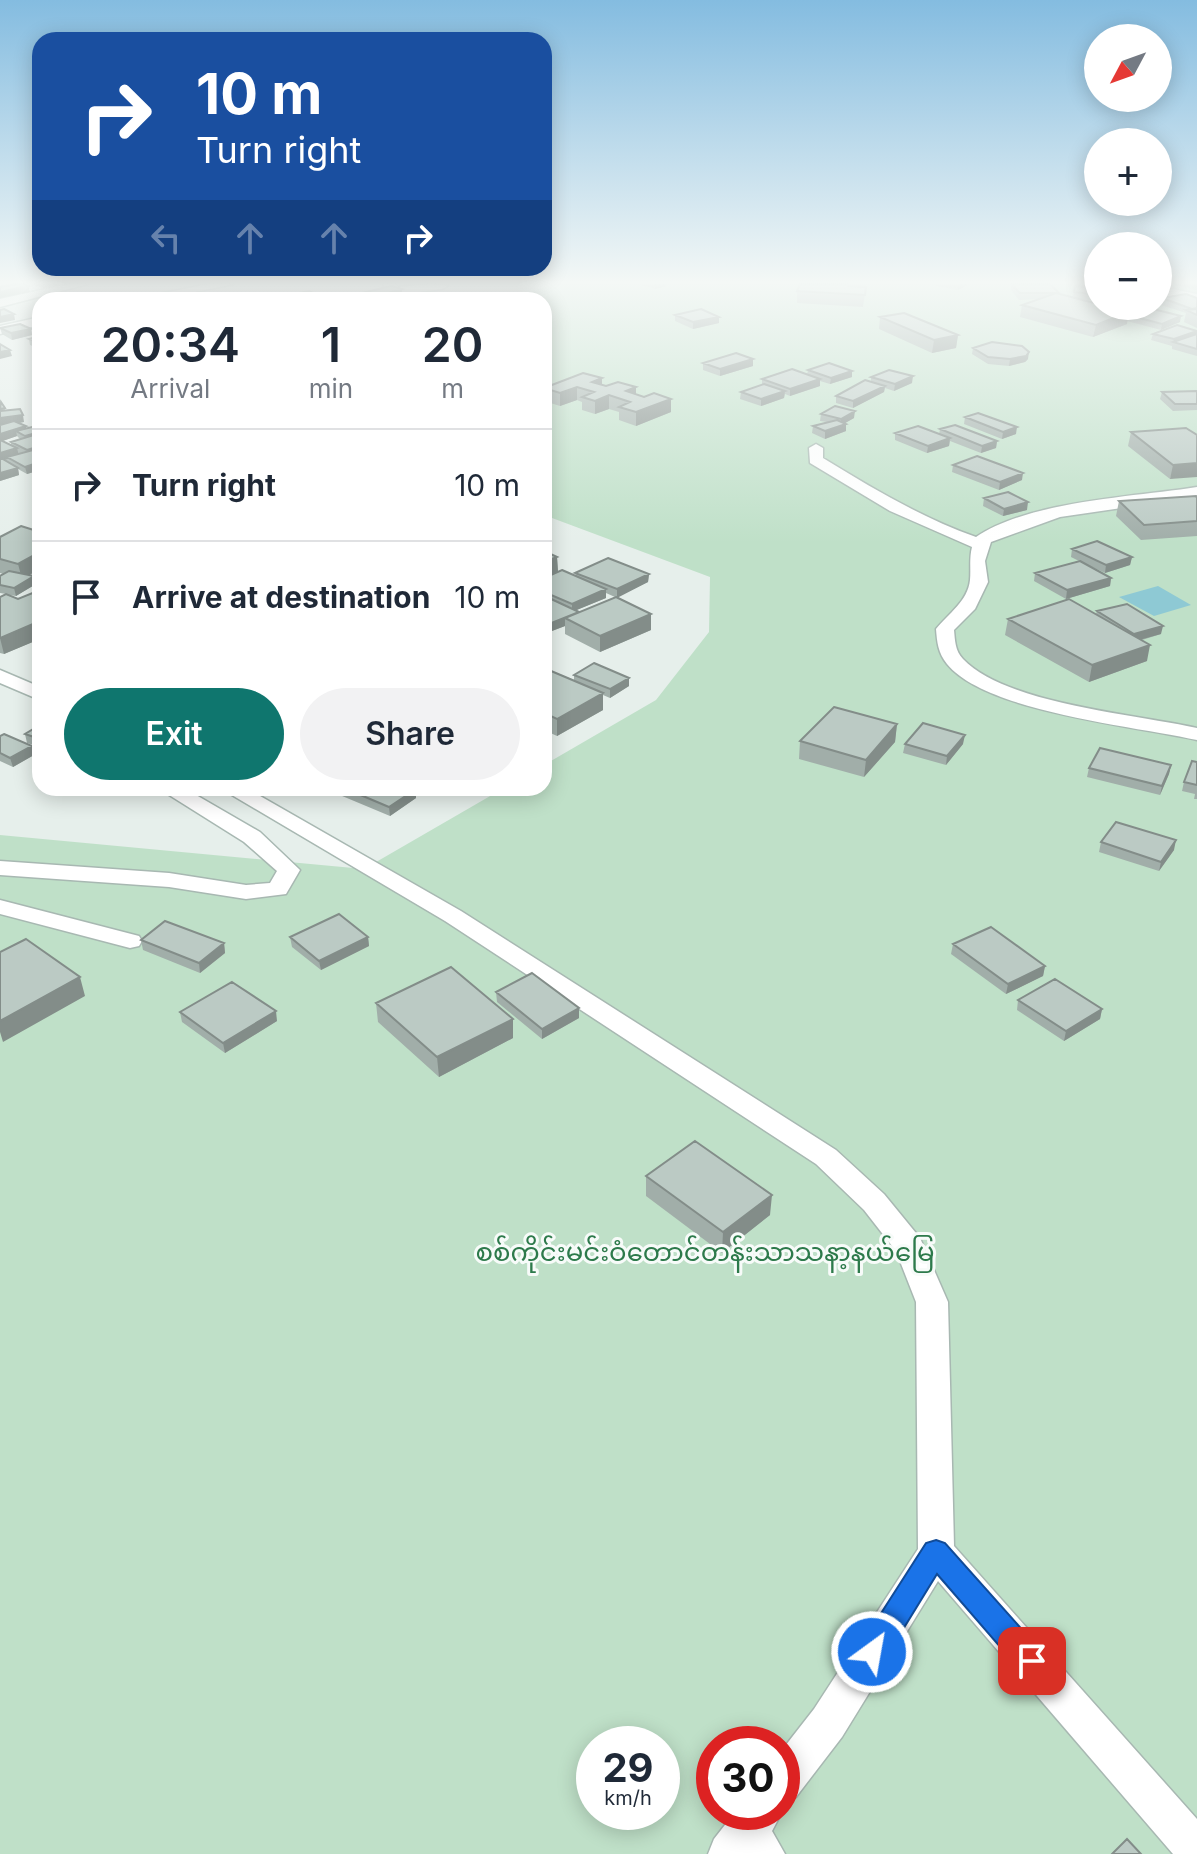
<!DOCTYPE html>
<html lang="en">
<head>
<meta charset="utf-8">
<style>
  body { margin:0; font-family:Inter,"Noto Sans Myanmar",sans-serif; background:#f2f2f3; color:#1f2937; height:100vh; display:flex; flex-direction:column; font-size:30px; white-space:nowrap }
  * { box-sizing:border-box; margin:0 }
  p { font-size:26px; color:#747a83 }
  .icon { flex:none; width:44px; height:44px; fill:none; stroke:currentColor; stroke-width:2; stroke-linecap:round; stroke-linejoin:round }
  .map { position:relative; flex:1; overflow:hidden }
  .sheet { position:absolute; left:32px; top:292px; width:520px; height:504px; display:flex; flex-direction:column; background:#fff; border-radius:24px; box-shadow:0 4px 20px #0003 }
  .sheet>* { flex:none }
  .guide { position:absolute; left:32px; top:32px; width:520px; height:244px; border-radius:24px; box-shadow:0 4px 20px #0003; background:#1a4fa0; color:#fff; overflow:hidden }
  .needle { width:52px; rotate:229deg }
  .buttons { position:absolute; left:1084px; top:24px; display:grid; gap:16px }
  .buttons a { display:grid; place-items:center; width:88px; height:88px; border-radius:50%; background:#fff; box-shadow:0 4px 20px #0003; font-size:40px }
  .speed { position:absolute; left:576px; top:1726px; display:flex; gap:16px; font-size:40px; font-weight:700; text-align:center }
  .speed>* { display:grid; place-content:center; width:104px; height:104px; border-radius:50%; background:#fff; box-shadow:0 4px 20px #0003; line-height:1 }
  .speed small { font-size:20px; font-weight:400 }
  .speed .limit { border:12px solid #d22; background:#fff; color:#111 }
  .pin { position:absolute; display:grid; place-items:center; width:68px; height:68px; color:#fff; margin:-34px; border-radius:16px; box-shadow:0 4px 12px #0006 }
  .me { position:absolute; width:88px; margin:-44px; rotate:32deg; stroke-linejoin:round; filter:drop-shadow(0 0 6px #0008) }
  .turn { display:flex; align-items:center; gap:28px; height:168px; padding:0 32px; font-size:36px }
  .turn .icon { width:104px; height:104px; stroke-width:2.5 }
  .turn b { display:block; font-size:56px; line-height:68px }
  .lanes { display:flex; align-items:center; height:76px; padding:0 32px; background:#0003; justify-content:center; gap:40px; direction:ltr }
  .lanes .off { opacity:.35 }
  .eta { display:flex; justify-content:space-evenly; align-items:center; height:136px; text-align:center }
  .eta b { font-size:48px; font-weight:600; line-height:56px }
  .primary-button { display:flex; gap:16px; margin-top:auto; padding:16px 32px }
  .primary-button a { flex:1; height:92px; border-radius:48px; background:#0f766e; color:#fff; font-size:32px; font-weight:600; line-height:92px; text-align:center }
  .primary-button a+a { background:#f2f2f3; color:#1f2937 }
  ul { padding:0; list-style:none }
  li { display:flex; align-items:center; gap:24px; height:112px; padding:0 32px; border-top:2px solid #e0e1e3 }
  li div { flex:1 }
  li b { display:block; font-size:30px }
  li em { font-style:normal }
  .map>svg:first-child { display:block }
  .green { fill:#bfe0c8; fill-rule:evenodd }
  .water { fill:#8ec9d4 }
  .lines { fill:none; stroke-linecap:round; stroke-linejoin:round }
  .service-casing { stroke:#a8b8b2; stroke-width:3 }
  .minor-casing { stroke:#a8b8b2; stroke-width:3 }
  .tertiary-casing { stroke:#a8b8b2; stroke-width:3 }
  .service { fill:#fff; fill-rule:evenodd }
  .minor { fill:#fff; fill-rule:evenodd }
  .tertiary { fill:#fff; fill-rule:evenodd }
  .wall { fill:#a1aea9; fill-rule:evenodd }
  .shaded-wall { fill:#838d89 }
  .building { fill:#bbcac4; stroke:#838d89; stroke-width:2 }
  .route { fill:#1a73e8; stroke:#114b97; stroke-width:2 }
  .labels { text-anchor:middle; stroke-width:6; stroke-linejoin:round; paint-order:stroke }
  .near-park-label { font-size:26px; fill:#2d7a4b; stroke:#f7fbf9 }
</style>
</head>
<body>
<div class="map">
<svg width="1197" height="1854" viewBox="0 0 1197 1854">
  <rect width="100%" height="100%" fill="#e6efeb"/>
  <path class="green" d="M556 284H1098V306H1158V284H1197V1854H0V835L364 869 504 788H544V765L656 700 709 632 710 577 544 515V300H501ZM594 1744H662V1812H594ZM714 1744H782V1812H714Z"/>
  <path class="water" d="M1158 586 1191 605 1154 616 1119 597Z"/>
  <g class="lines">
    <g class="service-casing">
      <path id="service" d="M158 788H184L260 832 300 870 286 894 246 899 169 887 0 875V861L169 873 246 885 270 883 277 871 244 842Z
        M0 900 139 936 142 941 139 946 130 948 0 914Z"/>
    </g>
    <g class="minor-casing">
      <path id="minor" d="M209 284H234L155 300H128Z
        M383 284H395L398 287 431 284 448 286 442 289 396 295 385 289Z
        M1158 286 1197 294V302L1158 294Z
        M40 317V325L0 334V326Z
        M816 444 823 448V458C872 488 922 518 976 537 1029 501 1133 497 1197 487V497L1060 517 991 542 985 561 988 582 975 609 954 630C955 640 955 651 963 659 1006 704 1135 714 1197 728V740C1135 726 986 712 947 664 938 653 937 642 936 629 948 614 968 601 970 580 971 568 969 559 972 547L890 511 810 463 809 448Z
        M0 670 40 687V700L0 683Z
        M220 788H246L461 911 836 1150 884 1194 920 1238 948 1302 954 1546 1197 1819V1854H1173L938 1581 842 1737 796 1797 782 1803V1750L814 1709 918 1549 916 1302 896 1251 864 1210 816 1164 445 921Z
        M735 1812H782L772 1831 785 1854H708L714 1839Z"/>
    </g>
    <g class="tertiary-casing">
      <path id="tertiary" d="M68 284H88L0 307V299Z"/>
    </g>
    <use href="#service" class="service"/>
    <use href="#minor" class="minor"/>
    <use href="#tertiary" class="tertiary"/>
  </g>
  <path class="wall" d="M33 284H60L43 288 33 285Z
    M642 284H666V286L655 289 642 285Z
    M814 284H849V286L866 287 863 307 797 303V291Z
    M936 284H969L958 290 936 286Z
    M1011 284 1073 298 1075 286 1093 287 1091 300 1077 299 1129 313 1180 322 1161 330 1127 321V324L1093 337 1020 317 1022 305 1039 299 1019 300 1011 290Z
    M1170 284H1197V290Z
    M366 292 402 295 391 298 371 300 366 298Z
    M1162 298H1197V328L1184 322 1186 313 1161 305Z
    M675 315 719 317V323L693 329 675 321Z
    M40 317V328L35 325 33 319Z
    M880 317 958 335 956 348 932 353 879 329Z
    M0 328 31 329 32 335 12 340 2 334Z
    M1197 330V356L1172 349V346L1151 340 1153 334Z
    M40 336V349L30 345 29 339Z
    M973 348 1028 359 1025 362 1009 366 988 364 972 354Z
    M703 363 753 366 720 376 703 370Z
    M808 370 852 371V377L830 384 820 381V386L790 396 785 394 784 398 761 406 740 399 741 392 762 385V379L807 375Z
    M871 377 912 383 894 391 885 388 884 392 853 408 836 403V396L871 382Z
    M602 378V385L636 395 671 412 636 426 619 420V412L609 409 595 414 582 410V402L577 400 560 406 544 401V387Z
    M1197 391V410L1173 411 1160 399 1162 392Z
    M0 403 6 411 24 422 19 423 26 428 40 425V470L27 474 18 469 19 475 0 481ZM17 436 20 439 11 442V446L2 441Z
    M821 414 854 418 845 423 846 431 825 439 812 433 813 426 827 422 820 421Z
    M965 417 1016 434 1002 439 964 424Z
    M1186 428 1170 479 1128 446 1131 432Z
    M940 429 997 441 996 448 981 453 950 441 949 446 927 453 895 440V433L939 434Z
    M953 465 1022 480 999 490 952 472Z
    M984 498 1027 510 1003 516 983 506Z
    M1197 498V536L1141 540 1116 516 1119 501Z
    M0 537 40 569 29 575 34 576 36 584 16 596 9 595 18 599 40 590V649L38 648 37 640 4 654 0 653V597L6 594 0 593V576L3 574 0 573Z
    M1072 549 1132 557 1130 565 1105 573 1086 564 1111 578 1110 586 1066 599 1034 581 1035 573 1079 561 1071 557Z
    M557 557 558 572 576 576 575 573 649 574 648 582 617 597 651 614V630L600 652 565 634V626L544 634V578ZM606 593 615 597 579 612 576 610 606 598Z
    M1097 611 1161 634 1142 640 1147 661 1089 682 1005 635 1008 619 1096 614Z
    M544 668 574 680V675L629 678V686L610 698 603 695V710L557 736 544 730Z
    M897 724 895 742 864 777 799 759 800 741Z
    M40 725V747L27 743 25 734Z
    M0 736 34 755 13 767 0 761Z
    M905 744H963L946 765 903 753Z
    M1197 762V799H1194L1195 794 1182 791 1184 782Z
    M1171 765 1169 774 1160 795 1087 777 1089 768Z
    M323 788H414L416 798 390 816Z
    M1101 842 1174 850 1159 871 1099 852Z
    M290 937H368L369 946 321 970 292 947Z
    M141 940 224 943 225 953 200 973 143 950Z
    M953 944 1045 966 1043 976 1006 994 951 954Z
    M496 992 579 1018 542 1039 497 1002Z
    M1018 1000 1102 1009 1100 1019 1064 1041 1017 1010Z
    M376 1003 513 1038 439 1077 378 1022Z
    M180 1012 277 1021 225 1053 182 1022Z
    M646 1176 770 1215 722 1253 646 1196Z"/>
  <path class="shaded-wall" d="M42 284H60L43 288Z
    M655 284H666V286L655 289Z
    M959 284H969L958 290Z
    M28 286 30 292 0 298V292Z
    M402 289V295L385 300H377V296Z
    M320 296V300H301Z
    M1129 312 1127 324 1093 337 1096 325Z
    M14 314 15 320 0 323V317Z
    M1181 316 1180 322 1161 330 1162 324Z
    M719 317V323L693 329V322Z
    M31 329 32 335 12 340 11 333Z
    M1197 331V337L1173 343 1174 339Z
    M958 335 956 348 932 353 934 340Z
    M10 350 12 356 0 359V352Z
    M1029 352 1028 359 1025 362 1009 366 1010 359Z
    M753 359V366L720 376V369Z
    M852 371V377L830 384 831 378Z
    M913 376 912 383 894 391 895 384Z
    M602 378V392L592 382Z
    M820 379V386L790 396V389Z
    M885 386 884 392 853 408V401Z
    M577 387V400L560 406V393Z
    M636 387V401L626 391Z
    M785 391 784 398 761 406V399Z
    M609 395V409L595 414V401Z
    M671 399V412L636 426V412Z
    M855 411 854 418 840 426 841 419Z
    M23 415 24 422 0 426V418Z
    M846 424V431L825 439V431Z
    M26 426 27 434 16 431 17 436 0 442V434Z
    M1017 427 1016 434 1002 439 1003 432Z
    M950 438 949 446 927 453 928 446Z
    M997 441 996 448 981 453 982 446Z
    M40 446V454L29 457 27 450Z
    M17 448 19 456 0 461V453Z
    M40 462V470L27 474 25 467Z
    M1197 463V477L1170 479 1173 465Z
    M18 468 19 475 0 481V473Z
    M1023 473 1022 480 999 490 1000 482Z
    M1028 502 1027 510 1003 516 1004 509Z
    M40 552V569L22 579 18 564Z
    M557 557 558 572 544 578V562Z
    M1132 557 1130 565 1105 573 1106 565Z
    M649 574 648 582 617 598V589Z
    M34 576 36 584 16 596 14 588Z
    M1111 578 1110 586 1066 599 1067 590Z
    M606 589V598L572 612V604Z
    M579 612 565 618V626L544 634V626Z
    M651 614V630L600 652V636Z
    M40 621V639L4 654 0 638Z
    M1163 626 1161 634 1132 642 1134 634Z
    M1150 645 1147 661 1089 682 1092 665Z
    M629 678V686L610 698V689Z
    M603 693V710L557 736V719Z
    M897 724 895 742 864 777 866 760Z
    M965 735 963 744 946 765 947 756Z
    M32 746 34 755 13 767 10 758Z
    M1171 765 1169 774 1160 795 1162 786Z
    M416 789V798L390 816 389 807Z
    M1176 840 1174 850 1159 871 1161 862Z
    M368 937 369 946 321 970 319 961Z
    M224 943 225 953 200 973 199 963Z
    M1045 966 1043 976 1006 994 1008 984Z
    M80 977 85 996 3 1042 0 1032V1021Z
    M579 1008V1018L542 1039V1029Z
    M1102 1009 1100 1019 1064 1041 1066 1031Z
    M276 1011 277 1021 225 1053 223 1043Z
    M513 1019V1038L439 1077 437 1057Z
    M772 1195 770 1215 722 1253 723 1232Z"/>
  <path class="building" d="M15 284H24L28 286 0 292V287Z
    M800 284H848V286L866 287 865 295 797 291Z
    M1011 284H1050L1059 293H1020Z
    M391 286 402 289 377 296 366 292Z
    M1075 286 1093 287 1092 294 1074 292Z
    M309 291 320 296 301 300H284L278 297Z
    M1056 293 1098 304V306H1106L1129 312 1096 325 1022 305Z
    M1186 294 1197 298V308L1192 309 1162 298Z
    M387 297 396 300H374Z
    M1145 307 1181 316 1162 324 1128 315 1129 313Z
    M4 309 14 314 0 317V310Z
    M701 309 719 317 693 322 675 315Z
    M1197 309V315L1186 310Z
    M904 313 958 335 934 340 880 317Z
    M20 324 31 329 11 333 0 328Z
    M1177 325 1197 331 1174 339 1153 334Z
    M1197 334V349L1173 342Z
    M40 336V343L29 339Z
    M992 342 1022 346 1029 352 1026 356 1010 359 988 357 973 348Z
    M0 344 10 350 0 352Z
    M736 353 753 359 720 369 703 363Z
    M829 363 852 371 831 378 808 370Z
    M792 369 820 379 790 389 762 379Z
    M889 370 913 376 895 384 871 377Z
    M583 373 602 378 592 382 606 386 618 382 636 387 626 391 644 397 654 393 671 399 636 412 619 407 630 402 609 395 595 401 582 397 594 392 577 387 560 393 544 388Z
    M865 380 885 386 853 401 836 396Z
    M764 384 785 391 761 399 741 392Z
    M1197 391V404H1175L1162 392Z
    M1 402 5 408 0 409Z
    M835 406 855 411 841 419 821 414Z
    M20 409 23 415 0 418V411Z
    M978 413 1017 427 1003 432 965 417Z
    M837 420 846 424 825 431 813 426Z
    M14 421 26 426 0 434V425Z
    M40 425V432L25 436 16 431Z
    M955 425 997 441 982 446 940 429Z
    M918 426 950 438 928 446 895 433Z
    M1186 428 1197 435V463L1173 465 1131 432Z
    M37 434 40 436V446L27 450 11 442Z
    M0 440 17 448 0 453Z
    M33 450 40 454V462L25 467 7 457Z
    M977 456 1023 473 1000 482 953 465Z
    M0 458H1L18 468 0 473Z
    M1008 492 1028 502 1004 509 984 498Z
    M1196 496 1197 498V521L1144 525 1119 501Z
    M21 526 40 532V552L18 564 0 559V537Z
    M1097 541 1132 557 1106 565 1072 549Z
    M544 551 557 557 544 562Z
    M608 558 649 574 617 589 575 573Z
    M1080 561 1111 578 1067 590 1035 573Z
    M562 570 606 589 572 604 544 592V578Z
    M9 571 34 576 14 588 0 585V576Z
    M40 590V621L0 638V597L6 594 18 599Z
    M616 597 651 614 600 636 565 618Z
    M549 598 579 612 544 626V600Z
    M1069 599 1150 645 1092 665 1008 619Z
    M1127 604 1163 626 1134 634 1097 611Z
    M594 663 629 678 610 689 574 675Z
    M544 668 603 693 557 719 544 713Z
    M834 707 897 724 866 760 800 741Z
    M923 723 965 735 947 756 905 744Z
    M40 725V739L25 734Z
    M4 734 32 746 10 758 0 753V736Z
    M1100 748 1171 765 1162 786 1089 768Z
    M1192 761 1197 762V785L1184 782Z
    M344 788H414L416 789 389 807Z
    M1116 822 1176 840 1161 862 1101 842Z
    M339 914 368 937 319 961 290 937Z
    M165 921 224 943 199 963 141 940Z
    M991 927 1045 966 1008 984 953 944Z
    M26 939 80 977 0 1021V952Z
    M451 967 513 1019 437 1057 376 1003Z
    M532 973 579 1008 542 1029 496 992Z
    M1055 979 1102 1009 1066 1031 1018 1000Z
    M232 982 276 1011 223 1043 180 1012Z
    M695 1141 772 1195 723 1232 646 1176Z
    M1127 1839 1141 1854H1112Z"/>
  <linearGradient id="sky" x2="0" y2="1"><stop stop-color="#84bce0"/><stop offset="0.52" stop-color="#f4f8f6"/><stop offset="1" stop-color="#f4f8f6" stop-opacity="0"/></linearGradient>
  <rect width="1197" height="543" fill="url(#sky)"/>
  <path class="route" d="M936 1540 945 1543 1042 1652 1046 1661 1042 1671 1032 1675 1021 1671 937 1574 883 1662 872 1666 862 1662 858 1652 862 1643 926 1543Z"/>
  <g class="labels">
    <g class="near-park-label">
      <text x="705" y="1261">စစ်ကိုင်းမင်းဝံတောင်တန်းသာသနာ့နယ်မြေ</text>
    </g>
  </g>
</svg>
<div class="buttons">
<a><svg class="needle" viewBox="-14 -14 28 28"><path d="M0-13l5 13h-10z" fill="#e53935"/><path d="M0 13l5-13h-10z" fill="#747a83"/></svg></a>
<a>+</a>
<a>−</a>
</div>
<div class="speed"><div>29<small>km/h</small></div><div class="limit">30</div></div>
<div class="pin" style="left:1032px;top:1661px;background:#d93025"><svg class="icon" aria-label="arrive" viewBox="0 0 24 24"><path d="M6 21V4h12l-3 4 3 4H6"/></svg></div>
<svg class="me" style="left:872px;top:1652px" viewBox="-20 -20 40 40"><circle r="17" fill="#1a73e8" stroke="#fff" stroke-width="3"/><path d="M0-11L8 9 0 5-8 9z" fill="#fff"/></svg>
<div class="guide">
<div class="turn"><svg class="icon" aria-label="right" viewBox="0 0 24 24"><path d="M7 20v-9h11M14 6l5 5-5 5"/></svg><div><b>10 m</b>Turn right</div></div>
<div class="lanes"><svg class="icon off" aria-label="left" viewBox="0 0 24 24"><path d="M17 20v-9H6M10 6l-5 5 5 5"/></svg><svg class="icon off" aria-label="ahead" viewBox="0 0 24 24"><path d="M12 20V5M6 11l6-6 6 6"/></svg><svg class="icon off" aria-label="ahead" viewBox="0 0 24 24"><path d="M12 20V5M6 11l6-6 6 6"/></svg><svg class="icon" aria-label="right" viewBox="0 0 24 24"><path d="M7 20v-9h11M14 6l5 5-5 5"/></svg></div>
</div>
<section class="sheet">
<div class="eta">
<div><b>20:34</b><p>Arrival</p></div>
<div><b>1</b><p>min</p></div>
<div><b>20</b><p>m</p></div>
</div>
<ul>
<li><svg class="icon" aria-label="right" viewBox="0 0 24 24"><path d="M7 20v-9h11M14 6l5 5-5 5"/></svg><div><b>Turn right</b></div><em>10 m</em></li>
<li><svg class="icon" aria-label="arrive" viewBox="0 0 24 24"><path d="M6 21V4h12l-3 4 3 4H6"/></svg><div><b>Arrive at destination</b></div><em>10 m</em></li>
</ul>
<div class="primary-button"><a>Exit</a><a>Share</a></div>
</section>
</div>
</body>
</html>
